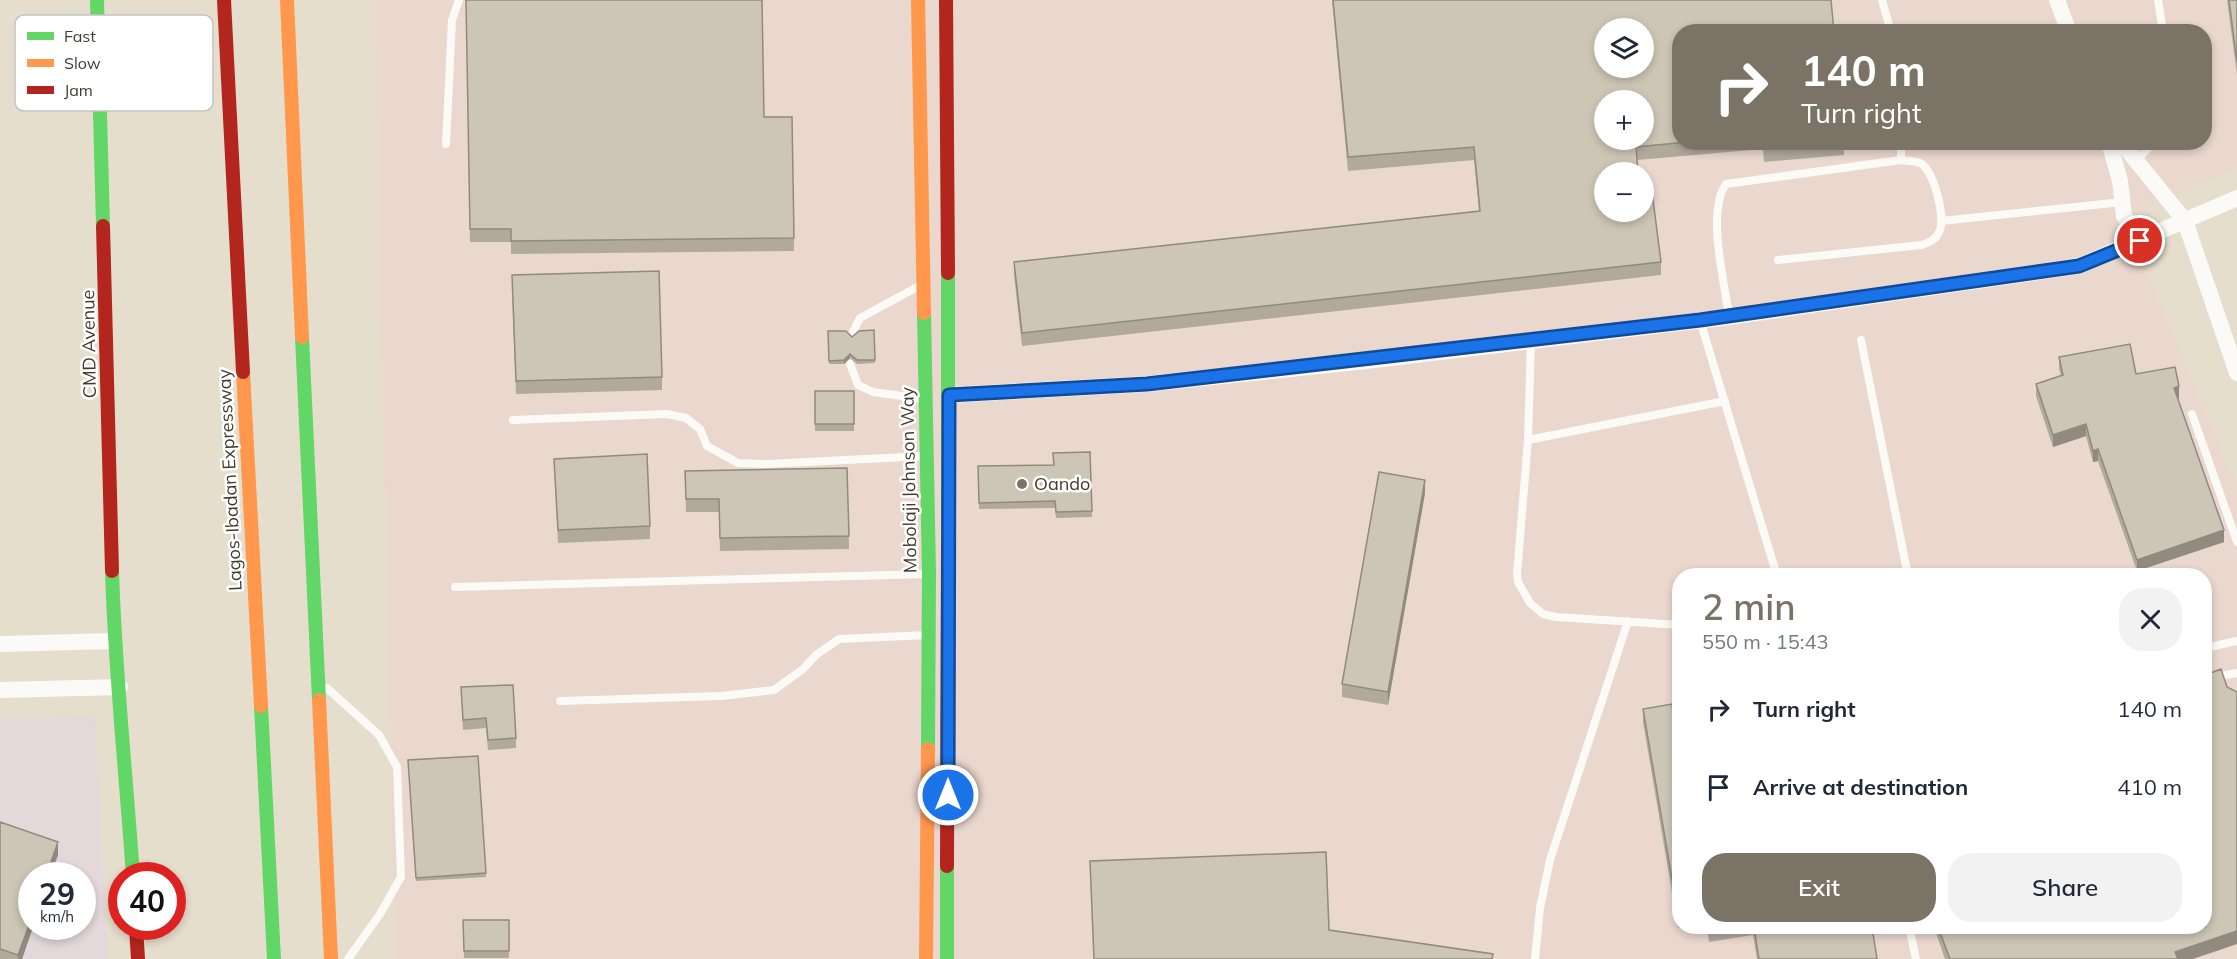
<!DOCTYPE html>
<html lang="en">
<head>
<meta charset="utf-8">
<style>
  body { margin:0; font-family:Mulish,sans-serif; background:#f2f2f3; color:#1f2937; height:100vh; display:flex; flex-direction:column; font-size:22px; white-space:nowrap }
  * { box-sizing:border-box; margin:0 }
  p { font-size:20px; color:#747a83 }
  .icon { flex:none; width:33px; height:33px; fill:none; stroke:currentColor; stroke-width:2; stroke-linecap:round; stroke-linejoin:round }
  .map { position:relative; flex:1; overflow:hidden }
  .sheet { position:absolute; left:1672px; top:568px; width:540px; height:366px; display:flex; flex-direction:column; background:#fff; border-radius:24px; box-shadow:0 3px 9px #0003 }
  .sheet>* { flex:none }
  .hud { position:absolute; left:1672px; top:24px; width:540px; height:126px; border-radius:24px; box-shadow:0 3px 9px #0003; background:#7b7466; color:#fff; overflow:hidden }
  .controls { position:absolute; left:1594px; top:18px; display:grid; gap:12px }
  .controls a { display:grid; place-items:center; width:60px; height:60px; border-radius:50%; background:#fff; box-shadow:0 3px 9px #0003; font-size:30px }
  .speed { position:absolute; left:18px; top:862px; display:flex; gap:12px; font-size:30px; font-weight:700; text-align:center }
  .speed>* { display:grid; place-content:center; width:78px; height:78px; border-radius:50%; background:#fff; box-shadow:0 3px 9px #0003; line-height:1 }
  .speed small { font-size:15px; font-weight:400 }
  .speed .limit { border:9px solid #d22; background:#fff; color:#111 }
  .pin { position:absolute; display:grid; place-items:center; width:51px; height:51px; color:#fff; margin:-26px; border:3px solid #fff; border-radius:50%; box-shadow:0 2px 6px #0007 }
  .me { position:absolute; width:66px; margin:-33px; rotate:0deg; stroke-linejoin:round; filter:drop-shadow(0 0 4px #0008) }
  .turn { display:flex; align-items:center; gap:21px; height:126px; padding:0 30px; font-size:27px }
  .turn .icon { width:78px; height:78px; stroke-width:2.5 }
  .turn b { display:block; font-size:42px; line-height:51px }
  .round { display:grid; place-items:center; flex:none; width:63px; height:63px; border-radius:24px; background:#f2f2f3 }
  .headline { display:flex; align-items:center; justify-content:space-between; height:102px; padding:0 30px }
  h1 { font-size:36px; font-weight:600; line-height:45px; color:#7b7466 }
  .action { display:flex; gap:12px; margin-top:auto; padding:12px 30px }
  .action a { flex:1; height:69px; border-radius:24px; background:#7b7466; color:#fff; font-size:24px; font-weight:600; line-height:69px; text-align:center }
  .action a+a { background:#f2f2f3; color:#1f2937 }
  ul { padding:0; list-style:none }
  li { display:flex; align-items:center; gap:18px; height:78px; padding:0 30px }
  li div { flex:1 }
  li b { display:block; font-size:22px }
  li em { font-style:normal }
  .map>svg:first-child { display:block }
  .commercial { fill:#e4d8da; fill-rule:evenodd }
  .industrial { fill:#ead7ce; fill-rule:evenodd }
  .lines { fill:none; stroke-linecap:round; stroke-linejoin:round }
  .lane { stroke:#fbfaf7; stroke-width:8 }
  .street { stroke:#fbfaf7; stroke-width:16 }
  .fast { stroke:#63d668; stroke-width:14 }
  .slow { stroke:#ff974d; stroke-width:14 }
  .jam { stroke:#b3261e; stroke-width:14 }
  .wall { fill:#b0a99c }
  .shaded-wall { fill:#908a7f }
  .building { fill:#cdc5b5; stroke:#908a7f; stroke-width:1.5; fill-rule:evenodd }
  .route-casing { stroke:#114b97; stroke-width:15 }
  .route { stroke:#1a73e8; stroke-width:10 }
  .poi-dot { fill:#7b7466; stroke:#fff; stroke-width:2 }
  .labels { text-anchor:middle; stroke-width:5; stroke-linejoin:round; paint-order:stroke }
  .street-label { font-size:18px; fill:#413b2f; stroke:#fff }
  .poi-label { font-size:18px; fill:#413b2f; stroke:#fff; text-anchor:start }
  .key { fill:#fff; stroke:#c6c4c1; stroke-width:1.5 }
  .key-label { font-size:16px; fill:#413b2f }
</style>
</head>
<body>
<div class="map">
<svg width="2237" height="959" viewBox="0 0 2237 959">
  <rect width="100%" height="100%" fill="#e6decc"/>
  <path class="commercial" d="M95 717 108 959H0V719ZM32 876H82V927H32Z"/>
  <path class="industrial" d="M374 0H2237V169L2124 216 2237 486V959H395ZM1605 28H1644V68H1605ZM1680 32H2205V142H1680ZM1605 100H1644V140H1605ZM1605 172H1644V212H1605ZM1680 576H2205V927H1680Z"/>
  <g class="lines">
    <path class="lane" d="M1882 0 1891 32
      M2158 0 2163 32
      M446 144 452 20 459 0
      M1901 160V142
      M2136 161 2154 142
      M1941 221 2122 202
      M1729 317C1725 283 1706 212 1726 184L1901 160C1907 161 1915 161 1920 163 1934 170 1945 216 1940 230 1937 239 1930 242 1922 245L1778 260
      M1700 320 1777 576
      M852 334 860 318 921 285
      M1531 340 1528 440 1517 574 1518 582 1530 603 1543 614 1556 617 1680 625
      M1861 340 1908 576
      M850 364 858 385 873 392 923 399
      M2192 414 2237 542
      M513 420 667 414 686 418 700 429 707 446 738 463 766 464 926 456
      M1528 440 1725 401
      M455 587 928 574
      M2205 648 2237 641
      M2205 679 2237 673
      M327 688 379 735 397 767 401 877 380 914 348 959
      M560 701 721 696 774 690 803 669 816 655 839 639 928 635
      M1909 927 1916 959
      M1535 959 1540 908 1550 860 1628 621"/>
    <path class="street" d="M2057 0 2069 32
      M2109 142 2120 181 2124 216 2140 241
      M2121 142 2185 221 2237 373
      M949 395 1147 384 1366 361 1729 317 2079 266 2237 198
      M0 644 114 641
      M0 690 120 687"/>
    <path class="fast" d="M97 0 103 226
      M948 273V544
      M924 313 929 574 928 749
      M302 337 319 700
      M112 571C115 672 126 774 133 876
      M261 706 274 959
      M947 959V866"/>
    <path class="slow" d="M287 0 302 337
      M918 0 924 313
      M243 372 261 706
      M319 700 331 959
      M926 959 928 749"/>
    <path class="jam" d="M224 0 243 372
      M946 0 948 273
      M103 226 112 571
      M947 866 948 544
      M136 927 138 959"/>
  </g>
  <path class="wall" d="M466 0 764 117H792L794 251 511 254V242H470Z
    M1332 0H1831L1680 142H1844V155L1764 162 1763 149 1637 160 1605 172 1661 262V275L1022 346 1014 275V262L1479 211 1474 160 1348 171Z
    M2227 0H2237V75Z
    M512 288 662 377V390L516 394Z
    M874 330 875 363 857 364 850 358 844 364H829L828 331 852 337Z
    M2059 357 2136 374 2179 398H2178L2224 542 2137 571 2098 461 2093 462 2086 436 2053 447 2036 396V384L2061 376 2059 369Z
    M815 391H854V431H815Z
    M1090 452 1092 517 1056 518 1055 508 979 509 978 466 1054 465Z
    M554 459 650 526V539L558 543Z
    M847 468 849 549 720 551 719 512H686L685 471Z
    M1425 493 1388 705 1342 697V684Z
    M461 687 516 738V748L488 750 486 728 463 730Z
    M1643 709 1674 720H1680V927H1682L1678 928 1643 722Z
    M478 756 486 877 416 881 408 760Z
    M0 822 58 855 32 927H33L22 959H0Z
    M463 920H509V958H464Z
    M1707 927H1872L1877 959H1757L1753 935 1709 942Z
    M1934 927H2205L2193 959H1945Z"/>
  <path class="shaded-wall" d="M850 354V358L844 364V360Z
    M2179 386V398L2174 400V388Z
    M2086 424V436L2053 447V435Z
    M2098 449V461L2093 462V451Z
    M1425 480V493L1388 705V692Z
    M2224 530V542L2137 571V560Z
    M58 842V855L50 876H46Z
    M32 917V927H33L22 959H18V955Z
    M2237 931V944L2193 959H2175V952Z"/>
  <path class="building" d="M466 0H762L764 117H792L794 238 511 241V229H470Z
    M1333 0H1831L1834 32H1680V142H1687L1636 147 1638 172H1605V212H1644V192H1652L1661 262 1022 333 1014 262 1480 211 1474 147 1348 157ZM1605 28H1644V68H1605ZM1605 100H1644V140H1605Z
    M2229 0H2237V62Z
    M1763 142H1840L1764 149Z
    M659 271 662 377 516 381 512 275Z
    M874 330 875 360H857L850 354 844 360 829 361 828 331H846L852 337 859 331Z
    M2130 344 2136 374 2175 367 2179 386 2174 388 2224 530 2137 560 2098 449 2093 451 2086 424 2053 435 2036 384 2063 375 2059 357Z
    M815 391H854V424H815Z
    M1090 452 1092 511 1056 512 1055 501 979 503 978 466 1054 465 1053 453Z
    M647 454 650 526 558 530 554 459Z
    M847 468 849 536 720 538 719 499H686L685 471Z
    M1379 472 1425 480 1388 692 1342 684Z
    M2221 669 2227 687 2237 692V931L2175 952 2178 959H1950L1938 927H2205V675Z
    M513 685 516 738 488 740 486 718 463 720 461 687Z
    M1672 704 1674 720H1680V914H1678L1643 709Z
    M478 756 486 873 416 878 408 760Z
    M0 822 58 842 46 876H32V917L18 955 0 949Z
    M1326 852 1329 930 1493 954 1492 959H1094L1090 861Z
    M463 920H509V951H464Z
    M1709 927H1722L1709 929Z
    M1754 927H1872L1877 959H1759Z"/>
  <g class="lines">
    <g class="route-casing">
      <path id="route" d="M948 795 949 395 1147 384 1700 320 2079 266 2140 241"/>
    </g>
    <use href="#route" class="route"/>
  </g>
  <circle class="poi-dot" cx="1022" cy="484" r="6"/>
  <g class="labels">
    <g class="street-label">
      <text transform="translate(89 344) rotate(-91)" y="6">CMD Avenue</text>
      <text transform="translate(230 480) rotate(-93)" y="6">Lagos-Ibadan Expressway</text>
      <text transform="translate(909 480) rotate(-91)" y="6">Mobolaji Johnson Way</text>
    </g>
    <g class="poi-label">
      <text x="1034" y="490">Oando</text>
    </g>
  </g>
  <rect x="15" y="15" width="198" height="96" rx="9" class="key"/>
  <rect x="27" y="32" width="27" height="8" fill="#63d668"/>
  <rect x="27" y="59" width="27" height="8" fill="#ff974d"/>
  <rect x="27" y="86" width="27" height="8" fill="#b3261e"/>
  <g class="key-label">
    <text x="64" y="42">Fast</text>
    <text x="64" y="69">Slow</text>
    <text x="64" y="96">Jam</text>
  </g>
</svg>
<div class="controls">
<a><svg class="icon" aria-label="layers" viewBox="0 0 24 24"><path d="M12 4l9 5-9 5-9-5zM3 14l9 5 9-5"/></svg></a>
<a>+</a>
<a>−</a>
</div>
<div class="speed"><div>29<small>km/h</small></div><div class="limit">40</div></div>
<div class="pin" style="left:2140px;top:241px;background:#d93025"><svg class="icon" aria-label="arrive" viewBox="0 0 24 24"><path d="M6 21V4h12l-3 4 3 4H6"/></svg></div>
<svg class="me" style="left:948px;top:795px" viewBox="-20 -20 40 40"><circle r="17" fill="#1a73e8" stroke="#fff" stroke-width="3"/><path d="M0-11L8 9 0 5-8 9z" fill="#fff"/></svg>
<div class="hud">
<div class="turn"><svg class="icon" aria-label="right" viewBox="0 0 24 24"><path d="M7 20v-9h11M14 6l5 5-5 5"/></svg><div><b>140 m</b>Turn right</div></div>
</div>
<section class="sheet">
<div class="headline"><div><h1>2 min</h1><p>550 m · 15:43</p></div><a class="round"><svg class="icon" aria-label="close" viewBox="0 0 24 24"><path d="M6 6l12 12M18 6L6 18"/></svg></a></div>
<ul>
<li><svg class="icon" aria-label="right" viewBox="0 0 24 24"><path d="M7 20v-9h11M14 6l5 5-5 5"/></svg><div><b>Turn right</b></div><em>140 m</em></li>
<li><svg class="icon" aria-label="arrive" viewBox="0 0 24 24"><path d="M6 21V4h12l-3 4 3 4H6"/></svg><div><b>Arrive at destination</b></div><em>410 m</em></li>
</ul>
<div class="action"><a>Exit</a><a>Share</a></div>
</section>
</div>
</body>
</html>
